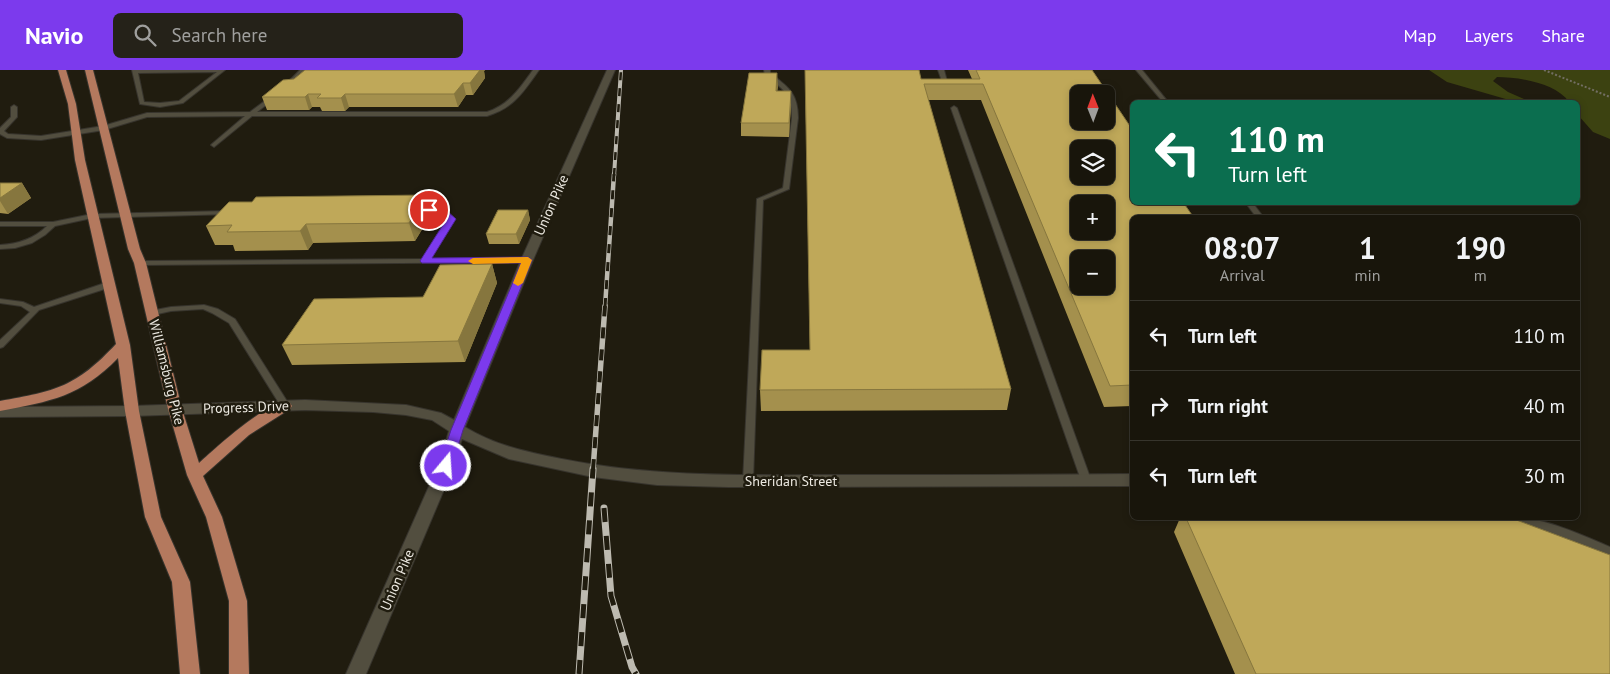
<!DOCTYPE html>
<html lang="en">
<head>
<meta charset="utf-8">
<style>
  body { margin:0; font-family:"PT Sans",sans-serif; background:#252219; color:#f1f3f6; height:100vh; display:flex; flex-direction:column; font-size:19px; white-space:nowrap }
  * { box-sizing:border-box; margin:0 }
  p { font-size:16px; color:#9f9f9d }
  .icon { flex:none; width:28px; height:28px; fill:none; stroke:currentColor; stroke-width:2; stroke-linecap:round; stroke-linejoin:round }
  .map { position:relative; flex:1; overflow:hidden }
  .side { position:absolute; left:1130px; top:145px; width:450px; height:305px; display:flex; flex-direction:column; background:#18150b; border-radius:8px; box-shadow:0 2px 8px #0003,0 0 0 1px #36342c }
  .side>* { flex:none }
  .banner { position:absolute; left:1130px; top:30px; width:450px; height:105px; border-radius:8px; box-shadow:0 2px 8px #0003,0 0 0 1px #36342c; background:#0b6e4f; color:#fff; overflow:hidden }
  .needle { width:32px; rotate:359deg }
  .tools { position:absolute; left:1070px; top:15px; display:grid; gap:10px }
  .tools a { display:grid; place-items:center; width:45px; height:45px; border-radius:8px; background:#18150b; box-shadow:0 2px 8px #0003,0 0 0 1px #36342c; font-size:25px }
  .pin { position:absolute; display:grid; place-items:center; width:42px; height:42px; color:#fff; margin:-21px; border:2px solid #fff; border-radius:50%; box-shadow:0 1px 5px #0007 }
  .me { position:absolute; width:55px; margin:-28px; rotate:18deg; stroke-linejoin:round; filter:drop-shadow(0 0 4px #0008) }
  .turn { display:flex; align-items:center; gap:18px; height:105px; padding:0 15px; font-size:22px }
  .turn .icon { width:65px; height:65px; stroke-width:2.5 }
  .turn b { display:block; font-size:35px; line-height:42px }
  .eta { display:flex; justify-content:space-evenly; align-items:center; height:85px; text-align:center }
  .eta b { font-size:30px; font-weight:800; line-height:35px }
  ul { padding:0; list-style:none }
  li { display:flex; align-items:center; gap:15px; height:70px; padding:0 15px; border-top:1px solid #36342c }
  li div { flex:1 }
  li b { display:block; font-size:19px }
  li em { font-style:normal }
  header { display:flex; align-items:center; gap:30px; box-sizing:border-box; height:70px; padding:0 25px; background:#7c3aed; color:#fff }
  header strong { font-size:24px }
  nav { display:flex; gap:28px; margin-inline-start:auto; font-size:18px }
  .search { width:350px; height:45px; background:#252219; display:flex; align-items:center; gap:12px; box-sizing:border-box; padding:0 18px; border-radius:8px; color:#9f9f9d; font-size:19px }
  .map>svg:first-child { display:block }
  .green { fill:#3c4211 }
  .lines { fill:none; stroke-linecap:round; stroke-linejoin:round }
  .service-casing { stroke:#37342d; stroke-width:2 }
  .minor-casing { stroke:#37342d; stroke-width:2 }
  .primary-casing { stroke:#37342d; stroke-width:2 }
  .path { stroke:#736f64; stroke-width:2; stroke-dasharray:2 2; stroke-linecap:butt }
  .service { fill:#524e3f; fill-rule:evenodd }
  .minor { fill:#524e3f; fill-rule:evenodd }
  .primary { fill:#b4795e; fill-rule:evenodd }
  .rail-far3-casing { stroke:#bdbab0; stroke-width:4 }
  .rail-far2-casing { stroke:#bdbab0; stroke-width:4.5 }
  .rail-far1-casing { stroke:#bdbab0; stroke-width:5.5 }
  .rail-casing { stroke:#bdbab0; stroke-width:7 }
  .rail-far3 { stroke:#201c0f; stroke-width:2.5; stroke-dasharray:8; stroke-linecap:butt }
  .rail-far2 { stroke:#201c0f; stroke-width:3; stroke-dasharray:9; stroke-linecap:butt }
  .rail-far1 { stroke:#201c0f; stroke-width:4; stroke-dasharray:11; stroke-linecap:butt }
  .rail { stroke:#201c0f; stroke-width:5; stroke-dasharray:14; stroke-linecap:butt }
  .wall { fill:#a4904d }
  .shaded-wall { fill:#86763e }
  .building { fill:#bfa859; stroke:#86763e; fill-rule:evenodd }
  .route { fill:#7c3aed; stroke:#51269a }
  .slow { fill:#f59e0b }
  .labels { text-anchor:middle; stroke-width:5; stroke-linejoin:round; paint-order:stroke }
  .street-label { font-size:14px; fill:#ece9e1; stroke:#201c0f }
</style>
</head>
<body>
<header>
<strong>Navio</strong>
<div class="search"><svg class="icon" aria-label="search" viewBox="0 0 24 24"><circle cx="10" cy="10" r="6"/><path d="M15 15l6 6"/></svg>Search here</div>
<nav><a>Map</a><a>Layers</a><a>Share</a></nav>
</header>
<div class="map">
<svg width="1610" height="604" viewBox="0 0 1610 604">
  <rect width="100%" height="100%" fill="#201c0f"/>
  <path class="green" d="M1429 0H1610V69L1593 62 1578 45V32H1569C1556 13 1519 7 1497 7L1493 11 1508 22 1524 29 1526 32H1516L1447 12Z"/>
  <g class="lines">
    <g class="service-casing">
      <path id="service" d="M132 0H225L183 33 160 37 140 34ZM217 2 179 31 160 33 144 32 138 3Z
        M300 0H306L293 13H289V11Z
        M533 0H539C523 22 514 38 487 46H252L214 77 211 75 212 74 245 46 147 47 104 60 41 70 7 68 0 64V58L11 47V37L14 35 17 37V47L4 61 8 64 41 66 103 56 147 43 250 42 273 25 276 27 275 28 257 42H487C509 35 520 18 533 0Z
        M764 0H770V3C788 17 798 23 798 48L789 119 763 130 753 411 752 414H744L743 411 757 129 783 118 792 48C792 23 783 19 765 5Z
        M938 0H944L948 15 943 14Z
        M1136 0H1142L1168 32H1163Z
        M954 36 957 38 1091 410 1090 413H1082L1081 410 951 38Z
        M1245 132H1252L1264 148H1257Z
        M419 139 444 141 454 149 430 189 527 188 531 190 527 192 140 195 136 193 140 191 423 189 447 149 440 144 417 142V140Z
        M229 141 232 143 231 144 92 148 55 156 45 165 32 173 15 178 0 179V175C18 174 34 169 47 156H0V152H53L92 144Z
        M105 213H108L112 215 111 217 39 240 3 277 0 278V270L30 242 21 236 0 233V229L23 232 34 237Z
        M204 235 218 239 235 249 290 336 288 338H282L229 253 212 243 203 239 171 241 153 245 149 243 150 241 171 237Z"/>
    </g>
    <g class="minor-casing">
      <path id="minor" d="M607 0H615L533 190 465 357C496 376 527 382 562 389 656 408 752 405 848 405 943 405 1037 405 1132 404V416L728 417 657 415 593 407 509 389 462 369 454 396 366 604H346L438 396 449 361 432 350 406 345 373 342 305 340 132 346 0 347V337L132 336 305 330 406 335 441 343 454 350 521 190Z
        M1497 448C1536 443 1574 462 1610 477V491L1557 468 1499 452Z"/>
    </g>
    <g class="primary-casing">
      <path id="primary" d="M58 0H66L76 34 85 90 130 275 139 341 161 447 190 512 200 604H180L172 512 145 447 125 341 118 288C80 327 51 331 0 341V331C56 321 76 317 116 274L75 90 68 34Z
        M85 0H93L140 179 146 193 182 339 199 393C215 379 270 327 290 333L292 336 290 339 249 365 203 406 222 447 247 531 249 604H229V531L206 447 187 405 168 339 134 193 128 179Z"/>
    </g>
    <path class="path" d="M1544 0 1610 27"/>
    <use href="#service" class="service"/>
    <use href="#minor" class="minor"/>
    <use href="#primary" class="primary"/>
    <g class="rail-far3-casing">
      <path id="rail-far3" d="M614 106 621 0"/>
    </g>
    <g class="rail-far2-casing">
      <path id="rail-far2" d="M605 237 614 104"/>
    </g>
    <g class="rail-far1-casing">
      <path id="rail-far1" d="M593 400 605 236"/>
    </g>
    <g class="rail-casing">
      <path id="rail" d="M604 438 611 526 632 597 636 604
        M579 604 593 399"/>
    </g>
    <use href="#rail-far3" class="rail-far3"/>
    <use href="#rail-far2" class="rail-far2"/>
    <use href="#rail-far1" class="rail-far1"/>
    <use href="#rail" class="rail"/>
  </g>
  <path class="wall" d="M305 0H485L484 1 485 8 473 25H466L458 37H349L345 41H322L320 37H312L309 40H267L262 27 294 9Z
    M805 0 921 9H972L968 0H1092L1132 148V336L1104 337 981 30H928L1011 319 1007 340 761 341 760 320 810 280Z
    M778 16 777 21 791 34 789 67 741 66V53Z
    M0 113H22L31 128 8 144 0 143Z
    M528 140 530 150 519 174H489L486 164Z
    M432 143 415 171 313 173 308 180 235 181 233 175H215L206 156Z
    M492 194 497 213 465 292 292 295 282 275 423 227Z
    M1180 448H1511L1610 604H1235L1174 462Z"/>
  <path class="shaded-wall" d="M477 0H485L484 1 485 8 473 25 470 13Z
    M777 3 778 16 776 34V21Z
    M463 13 466 25 458 37 454 24Z
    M791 21V34L789 67V53Z
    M308 24 312 37 309 40 305 27Z
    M345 24 349 37 345 41 341 28Z
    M22 113 31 128 8 144 0 131V128Z
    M427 125 432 143 415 171 409 153Z
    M528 140 530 150 519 174 516 164Z
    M306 154 313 173 308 180 300 161Z
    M492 194 497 213 465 292 458 271Z"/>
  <path class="building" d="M305 0H480L470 13H463L454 24H345L341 28H317L321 24H308L305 27H262L283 10 294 9Z
    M805 0H919L921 9H980L976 0H1092L1132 59V132H1183L1194 148H1132V315L1110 316 983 14H924L1011 319 760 320 762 280H810ZM1079 24H1106V51H1079ZM1079 79H1106V106H1079ZM1079 134H1106V161H1079ZM1079 189H1106V216H1079Z
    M749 3H777L776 21H791L789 53H741Z
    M0 113H22L0 128Z
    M427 125 409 153 306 154 300 161 227 162 232 155 206 156 229 132H252L256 127Z
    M498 140H528L516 164H486Z
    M492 194 458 271 282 275 314 229 423 227 440 195Z
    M1186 448H1511L1610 485V604H1256Z"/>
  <path class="route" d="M429 138 446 140 456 149 432 188 528 187 532 190 463 360 452 396 450 399H441L439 396 451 360 521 193H422L420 191 446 150 440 144 426 142V139Z"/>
  <path class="slow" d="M528 187 532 190 523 213 518 216 513 213 521 193 473 194 468 191 473 188Z"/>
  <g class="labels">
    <g class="street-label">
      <text transform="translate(551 135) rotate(-66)" y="5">Union Pike</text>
      <text transform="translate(167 302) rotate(76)" y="5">Williamsburg Pike</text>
      <text transform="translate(246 337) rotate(-2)" y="5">Progress Drive</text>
      <text x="791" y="416">Sheridan Street</text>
      <text transform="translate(397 510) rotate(-67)" y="5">Union Pike</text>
    </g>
  </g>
</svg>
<div class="tools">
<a><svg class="needle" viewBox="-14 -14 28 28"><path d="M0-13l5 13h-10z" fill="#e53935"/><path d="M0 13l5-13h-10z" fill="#9f9f9d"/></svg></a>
<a><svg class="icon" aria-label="layers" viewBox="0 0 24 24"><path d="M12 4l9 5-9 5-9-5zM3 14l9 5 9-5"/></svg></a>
<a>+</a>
<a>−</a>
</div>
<div class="pin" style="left:429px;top:140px;background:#d93025"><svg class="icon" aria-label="arrive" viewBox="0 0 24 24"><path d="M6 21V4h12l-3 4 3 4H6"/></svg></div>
<svg class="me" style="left:446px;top:396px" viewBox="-20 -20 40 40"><circle r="17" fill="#7c3aed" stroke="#fff" stroke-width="3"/><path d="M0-11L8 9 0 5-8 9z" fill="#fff"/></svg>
<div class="banner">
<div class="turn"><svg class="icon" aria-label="left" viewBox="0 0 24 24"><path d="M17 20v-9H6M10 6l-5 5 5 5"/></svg><div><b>110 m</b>Turn left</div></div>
</div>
<section class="side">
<div class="eta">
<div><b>08:07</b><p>Arrival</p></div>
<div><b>1</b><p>min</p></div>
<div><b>190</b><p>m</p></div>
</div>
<ul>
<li><svg class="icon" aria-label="left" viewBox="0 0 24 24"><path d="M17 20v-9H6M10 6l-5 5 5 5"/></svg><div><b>Turn left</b></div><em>110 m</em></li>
<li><svg class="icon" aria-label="right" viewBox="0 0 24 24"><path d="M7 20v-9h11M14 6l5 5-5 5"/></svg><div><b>Turn right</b></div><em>40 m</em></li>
<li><svg class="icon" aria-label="left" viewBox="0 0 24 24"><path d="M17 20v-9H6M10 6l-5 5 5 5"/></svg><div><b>Turn left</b></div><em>30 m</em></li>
</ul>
</section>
</div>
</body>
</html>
